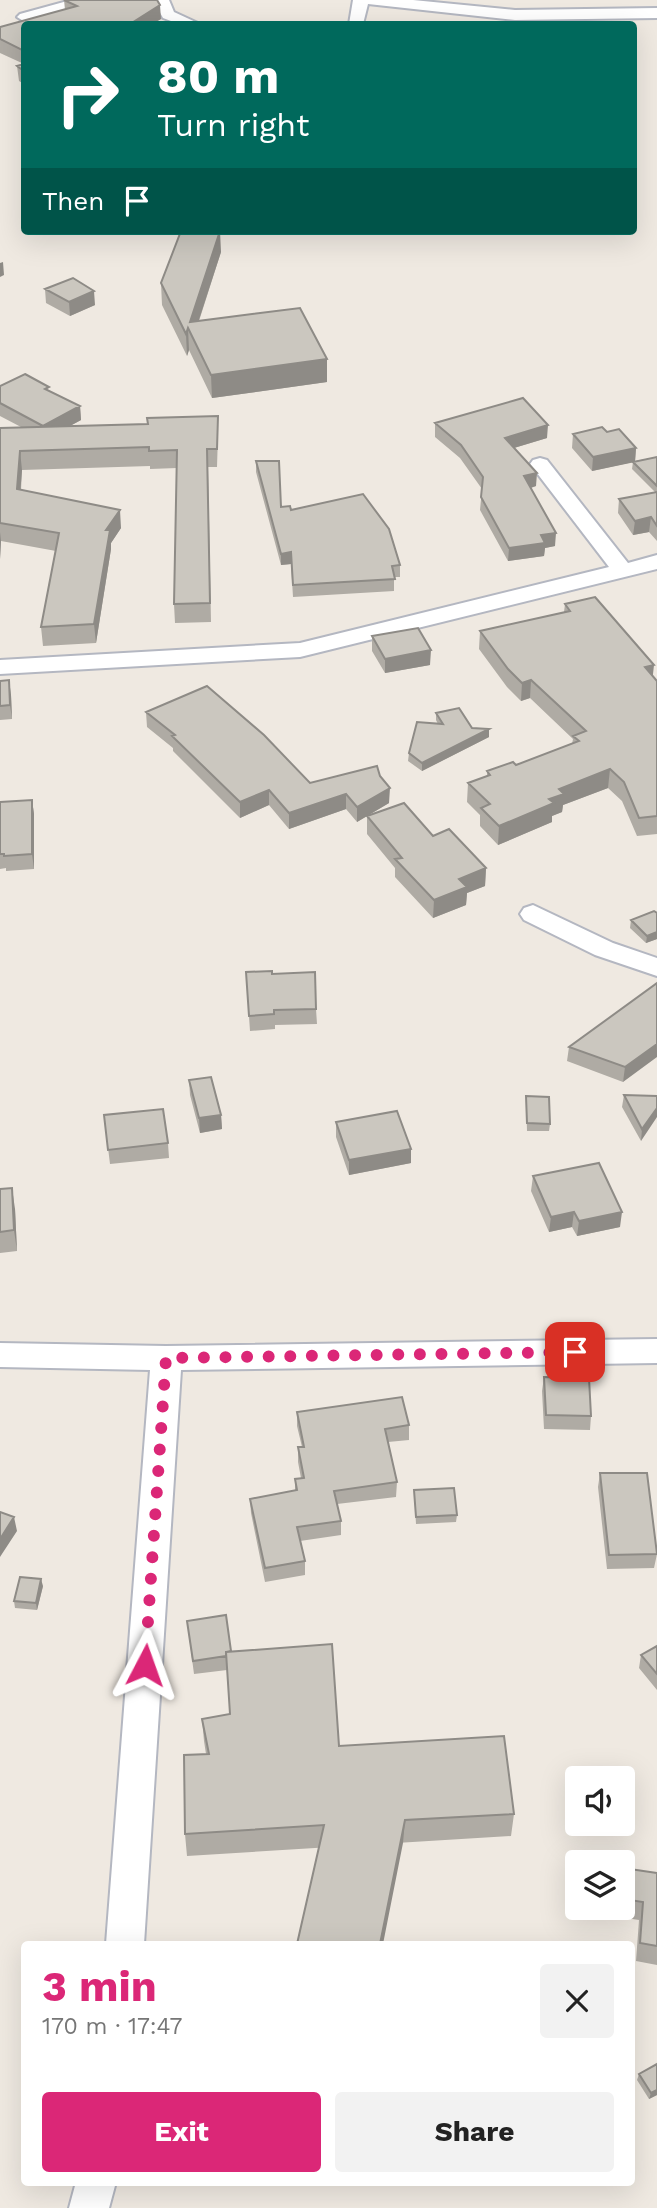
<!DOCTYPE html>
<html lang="en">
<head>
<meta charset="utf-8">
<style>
  body { margin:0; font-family:"Work Sans",sans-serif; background:#f2f2f2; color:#222; height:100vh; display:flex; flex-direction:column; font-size:26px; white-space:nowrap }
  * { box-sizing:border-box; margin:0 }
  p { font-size:23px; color:#767676 }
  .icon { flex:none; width:38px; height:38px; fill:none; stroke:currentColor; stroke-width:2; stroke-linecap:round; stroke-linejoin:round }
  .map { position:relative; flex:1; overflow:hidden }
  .panel { position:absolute; left:21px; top:1941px; width:614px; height:245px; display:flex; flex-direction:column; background:#fff; border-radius:7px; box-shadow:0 7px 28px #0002 }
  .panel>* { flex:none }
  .banner { position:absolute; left:21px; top:21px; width:616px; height:214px; border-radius:7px; box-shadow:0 7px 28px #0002; background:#00695c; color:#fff; overflow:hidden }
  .buttons { position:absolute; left:565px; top:1766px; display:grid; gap:14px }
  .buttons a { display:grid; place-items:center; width:70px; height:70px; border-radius:7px; background:#fff; box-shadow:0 7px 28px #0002; font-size:35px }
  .pin { position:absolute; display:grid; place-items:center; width:60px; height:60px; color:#fff; margin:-30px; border-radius:14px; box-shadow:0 4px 10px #0006 }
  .me { position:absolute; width:77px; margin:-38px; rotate:4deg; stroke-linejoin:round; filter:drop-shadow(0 0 5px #0008) }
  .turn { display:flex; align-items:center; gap:24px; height:147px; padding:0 21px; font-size:32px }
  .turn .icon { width:91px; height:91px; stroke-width:2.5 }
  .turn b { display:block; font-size:49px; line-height:60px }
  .then { display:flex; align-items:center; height:66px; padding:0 21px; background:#0003; gap:14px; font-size:26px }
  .round { display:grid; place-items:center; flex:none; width:74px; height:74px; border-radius:7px; background:#f2f2f2 }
  .head { display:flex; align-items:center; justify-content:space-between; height:119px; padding:0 21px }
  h1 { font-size:42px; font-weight:700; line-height:52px; color:#db2777 }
  .action { display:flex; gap:14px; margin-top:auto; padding:14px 21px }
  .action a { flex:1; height:80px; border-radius:7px; background:#db2777; color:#fff; font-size:28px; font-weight:700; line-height:80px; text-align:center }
  .action a+a { background:#f2f2f2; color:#222 }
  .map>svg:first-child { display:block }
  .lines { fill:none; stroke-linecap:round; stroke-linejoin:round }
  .minor-casing { stroke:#b4b7c1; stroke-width:4 }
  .minor { fill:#fff; fill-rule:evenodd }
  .wall { fill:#afaba4 }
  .shaded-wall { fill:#8e8b86 }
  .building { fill:#cbc7bf; stroke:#8e8b86; stroke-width:2 }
  .route { stroke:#db2777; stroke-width:12; stroke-dasharray:0 21.6 }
</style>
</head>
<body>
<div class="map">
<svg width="657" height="2208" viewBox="0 0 657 2208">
  <rect width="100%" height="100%" fill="#efe9e1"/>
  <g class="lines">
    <g class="minor-casing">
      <path id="minor" d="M71 0H96L93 3 25 22 17 17 20 14Z
        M153 0H169L174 12 200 24H179L163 18Z
        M353 0H413L515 10 657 8V18L515 20 368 4 363 24H349Z
        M540 458 547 460 628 563 657 555V569L300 657 0 674V660L300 643 609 567 530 464 533 460Z
        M533 905 613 943 657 958V976L595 955 524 920 520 914 524 908Z
        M657 1339V1363L181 1370 144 1944H106L150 1370 0 1367V1343L166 1346Z
        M76 2182H116L109 2208H69Z"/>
    </g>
    <use href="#minor" class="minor"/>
  </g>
  <path class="wall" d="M64 0 161 19 152 24H24V84L19 81 17 66 24 64 0 53V27L65 10Z
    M221 252 199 321 327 382 212 398 189 350 187 356 162 305 161 283Z
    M45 289 95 305 70 316 46 303Z
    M0 386 50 392 80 406 81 420 70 426 218 434 217 467H208L211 622 175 623 174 604 177 468 150 469V466L22 470 21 490 121 528 111 543V549L96 643 43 646 41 627 56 551 1 541 0 559V428L21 427 0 416Z
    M435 423 547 438 514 448 536 486 531 488 555 546 545 548 544 556 508 561 480 510 482 489 460 458 435 437Z
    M607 432 636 448 635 461 657 457V541L649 532 633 535 618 513 619 499 656 493 632 469 633 462 592 471 572 448 573 434Z
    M256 461 281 507 400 565V577H394V591L293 597 291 564 281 565 256 472Z
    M565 604 657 681V834L637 836 622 801 608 788 563 805 562 812 552 816V822L498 845 480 826V815L467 802 468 783 487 776V771L516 765 572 744 573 739 530 698 521 701 507 687 479 649 480 631 564 612Z
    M372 636 430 665 385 673 372 651Z
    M0 681 11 695 12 719 0 720Z
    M146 712 310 783 389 803 357 822 346 809 289 829 269 805 240 818 173 751V748L147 727Z
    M436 713 472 728 489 729V737L422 771 408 761 409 753 438 724 436 720Z
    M32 800 34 814V869L6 871V868L0 869V802Z
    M367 816 433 836 486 868 485 886 467 893 466 905 433 918 395 877V868L367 834Z
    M657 913V939L646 943 630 928 631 920Z
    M246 972 272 974 316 1009 317 1024 275 1025V1029L250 1031Z
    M657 983 623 1082 567 1061 569 1047Z
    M189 1080 221 1115 222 1129 200 1133 190 1095Z
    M624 1095 657 1096 641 1141 622 1107Z
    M526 1096 550 1124 549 1131H527Z
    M104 1115 168 1143 169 1158 110 1164Z
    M336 1122 411 1149V1163L349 1175 336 1137Z
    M533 1176 620 1227 577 1236 572 1227 549 1232 531 1191Z
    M0 1189 15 1209 17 1251 0 1253Z
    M544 1377 591 1416 590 1430 544 1429 542 1391Z
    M297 1412 409 1425V1440L388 1442 397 1482 396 1497 337 1504 341 1521V1535L300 1541 305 1561V1575L265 1582 251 1513 250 1499 295 1491V1479L301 1478 298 1462V1447H302L297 1426Z
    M600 1473 657 1554 654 1568 607 1569 598 1487Z
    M414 1490 457 1515 456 1522 416 1524Z
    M43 1586 37 1610 15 1608 14 1601Z
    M187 1621 231 1651 339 1746 514 1814 511 1836 187 1856 185 1834 206 1754 204 1741 202 1719 230 1714 227 1670 194 1674Z
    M657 1646V1690L639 1668 641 1655Z
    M623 1868 657 1873V1965L636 1961 639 1920 607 1915 608 1908H623Z
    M657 2064V2095L649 2099 637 2080 639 2074Z"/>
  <path class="shaded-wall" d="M160 5 161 19 152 24H130Z
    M220 231 221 252 193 338 190 322Z
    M3 262 4 275 0 277V263Z
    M94 291 95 305 70 316 69 302Z
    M188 328 189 350 187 356 186 334Z
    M327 359V382L212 398 211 375Z
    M80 406 81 420 44 440 43 426Z
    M548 425 547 438 504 451 505 438Z
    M636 448 635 462 592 471 593 457Z
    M20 451 22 470 19 508 17 489Z
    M537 473 536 486 523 490 524 476Z
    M120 510 121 528 111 543V549L96 643 94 624 106 530Z
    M651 517 649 532 633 535 635 521Z
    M0 532 1 541 0 559Z
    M556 533 555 546 545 548 544 556 508 561 509 548 541 535Z
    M291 552V564L281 565V554Z
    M431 650 430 665 385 673V659Z
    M654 665 652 683 645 667Z
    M9 680 11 695 12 719 10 705Z
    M531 680 530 698 521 701 522 683Z
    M489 729V737L422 771V763Z
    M610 769 608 788 563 805 562 812 552 816V822L498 845 499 826 549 799 559 789Z
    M390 788 389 803 357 822V807Z
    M269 790V805L240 818V802Z
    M346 794V809L289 829V813Z
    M32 800 34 814V869L32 854Z
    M486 868 485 886 467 893 466 905 433 918 434 900 459 879Z
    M657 932V939L646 943 647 936Z
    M657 1044V1057L623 1082 625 1067Z
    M657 1108V1117L641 1141 642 1129Z
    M221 1115 222 1129 200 1133 199 1118Z
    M411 1149V1163L349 1175V1160Z
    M12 1188 15 1209 17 1251 14 1230Z
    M574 1212 572 1227 549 1232 551 1217Z
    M622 1212 620 1227 577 1236 579 1221Z
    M14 1517 17 1531 0 1557V1539Z
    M41 1579 43 1586 37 1610 36 1603Z
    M405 1820 403 1843 383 1944H380Z
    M657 2090V2095L649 2099 651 2093Z"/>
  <path class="building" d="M64 0H157L160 5 130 24H98L85 23 88 24H24V51L0 39V27L77 6Z
    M24 64V71L17 66Z
    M181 231H220L190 322 300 308 327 359 211 375 188 328 186 334 161 283Z
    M73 278 94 291 69 302 45 289Z
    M25 374 49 387 45 389 80 406 43 426 0 403V386Z
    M523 398 548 425 505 438 537 473 524 476 556 533 541 535 545 543 509 548 481 497 483 477 461 445 435 423Z
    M218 416 217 449H207L210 603 174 604 177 450 149 451V447L20 451 17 489 120 510 106 530H110L94 624 41 627 59 533 0 523V428L148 424 147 418Z
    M602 427 607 432 619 429 636 448 593 457 573 434Z
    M657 457V486L633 462Z
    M256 461H279L281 507 290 506 291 510 363 494 389 529 400 565 392 566 395 579 293 585 291 552 281 554Z
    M657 492V526L651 517 635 521 619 499Z
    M595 597 654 665 645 667 657 681V816L639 818 624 782 610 769 559 789 564 794 549 799 554 803 499 826 481 808 490 804 468 783 490 775 487 771 513 762 516 765 579 741 573 736 586 731 531 680 522 683 508 669 480 631 570 611 565 604Z
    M418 628 431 650 385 659 372 636Z
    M9 680 10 705 0 706V681Z
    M207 686 264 735 310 783 377 766 380 776 390 788 357 807 346 794 289 813 269 790 240 802 172 736 175 735 146 712Z
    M459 708 472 728 489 729 422 763 409 753 417 722 443 724 436 713Z
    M32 800V854L4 856V854H0V802Z
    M404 803 433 836 449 829 486 868 459 879 467 887 434 900 395 859 402 858 367 816Z
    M654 911 657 913V932L647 936 631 920Z
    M272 971V974L315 972 316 1009 274 1010V1014L249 1016 246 972Z
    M657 983V1044L625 1067 569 1047Z
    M211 1077 221 1115 199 1118 189 1080Z
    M624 1095 657 1096V1108L642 1129Z
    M526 1096 549 1097 550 1124 527 1123Z
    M163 1109 168 1143 108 1150 104 1115Z
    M397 1111 411 1149 349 1160 336 1122Z
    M599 1163 622 1212 579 1221 574 1212 551 1217 533 1176Z
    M12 1188 14 1230 0 1232V1189Z
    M544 1377 589 1378 591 1416 546 1415Z
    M402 1397 409 1425 385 1429 397 1482 334 1491 341 1521 297 1527 305 1561 265 1568 250 1499 297 1490 295 1479 304 1478 298 1447H304L297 1412Z
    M600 1473H647L657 1554 609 1555Z
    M454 1488 457 1515 416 1517 414 1490Z
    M0 1512 14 1517 0 1539Z
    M20 1577 41 1579 36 1603 14 1601Z
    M226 1615 231 1651 226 1652V1656L193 1661 187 1621Z
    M332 1644 339 1746 504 1736 514 1814 405 1820 380 1944H297L324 1825 185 1834 184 1755 209 1754 202 1719 230 1714 226 1652Z
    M657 1646V1674L641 1655Z
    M623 1868 657 1873V1946L640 1943 643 1902 623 1899Z
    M657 2064V2090L651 2093 639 2074Z"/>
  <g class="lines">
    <path class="route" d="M145 1665 166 1358 575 1352"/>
  </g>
</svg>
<div class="buttons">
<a><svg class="icon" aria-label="sound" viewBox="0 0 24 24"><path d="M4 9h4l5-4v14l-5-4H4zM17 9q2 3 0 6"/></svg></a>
<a><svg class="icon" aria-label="layers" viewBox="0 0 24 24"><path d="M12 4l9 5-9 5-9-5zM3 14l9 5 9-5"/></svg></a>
</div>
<div class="pin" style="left:575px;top:1352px;background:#d93025"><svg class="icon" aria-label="arrive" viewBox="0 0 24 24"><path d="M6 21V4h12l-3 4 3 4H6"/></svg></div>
<svg class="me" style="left:145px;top:1665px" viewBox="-20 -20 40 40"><path d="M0-17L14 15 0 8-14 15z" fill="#db2777" stroke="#fff" stroke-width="4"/></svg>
<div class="banner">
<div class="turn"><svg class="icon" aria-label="right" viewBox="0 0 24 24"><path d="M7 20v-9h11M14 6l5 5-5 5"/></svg><div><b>80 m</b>Turn right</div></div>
<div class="then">Then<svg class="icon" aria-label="arrive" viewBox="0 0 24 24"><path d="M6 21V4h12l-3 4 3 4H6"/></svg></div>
</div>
<section class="panel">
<div class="head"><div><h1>3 min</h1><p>170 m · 17:47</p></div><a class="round"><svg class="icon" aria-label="close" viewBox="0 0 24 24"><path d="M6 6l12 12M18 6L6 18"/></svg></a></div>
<div class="action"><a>Exit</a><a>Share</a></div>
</section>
</div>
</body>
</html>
